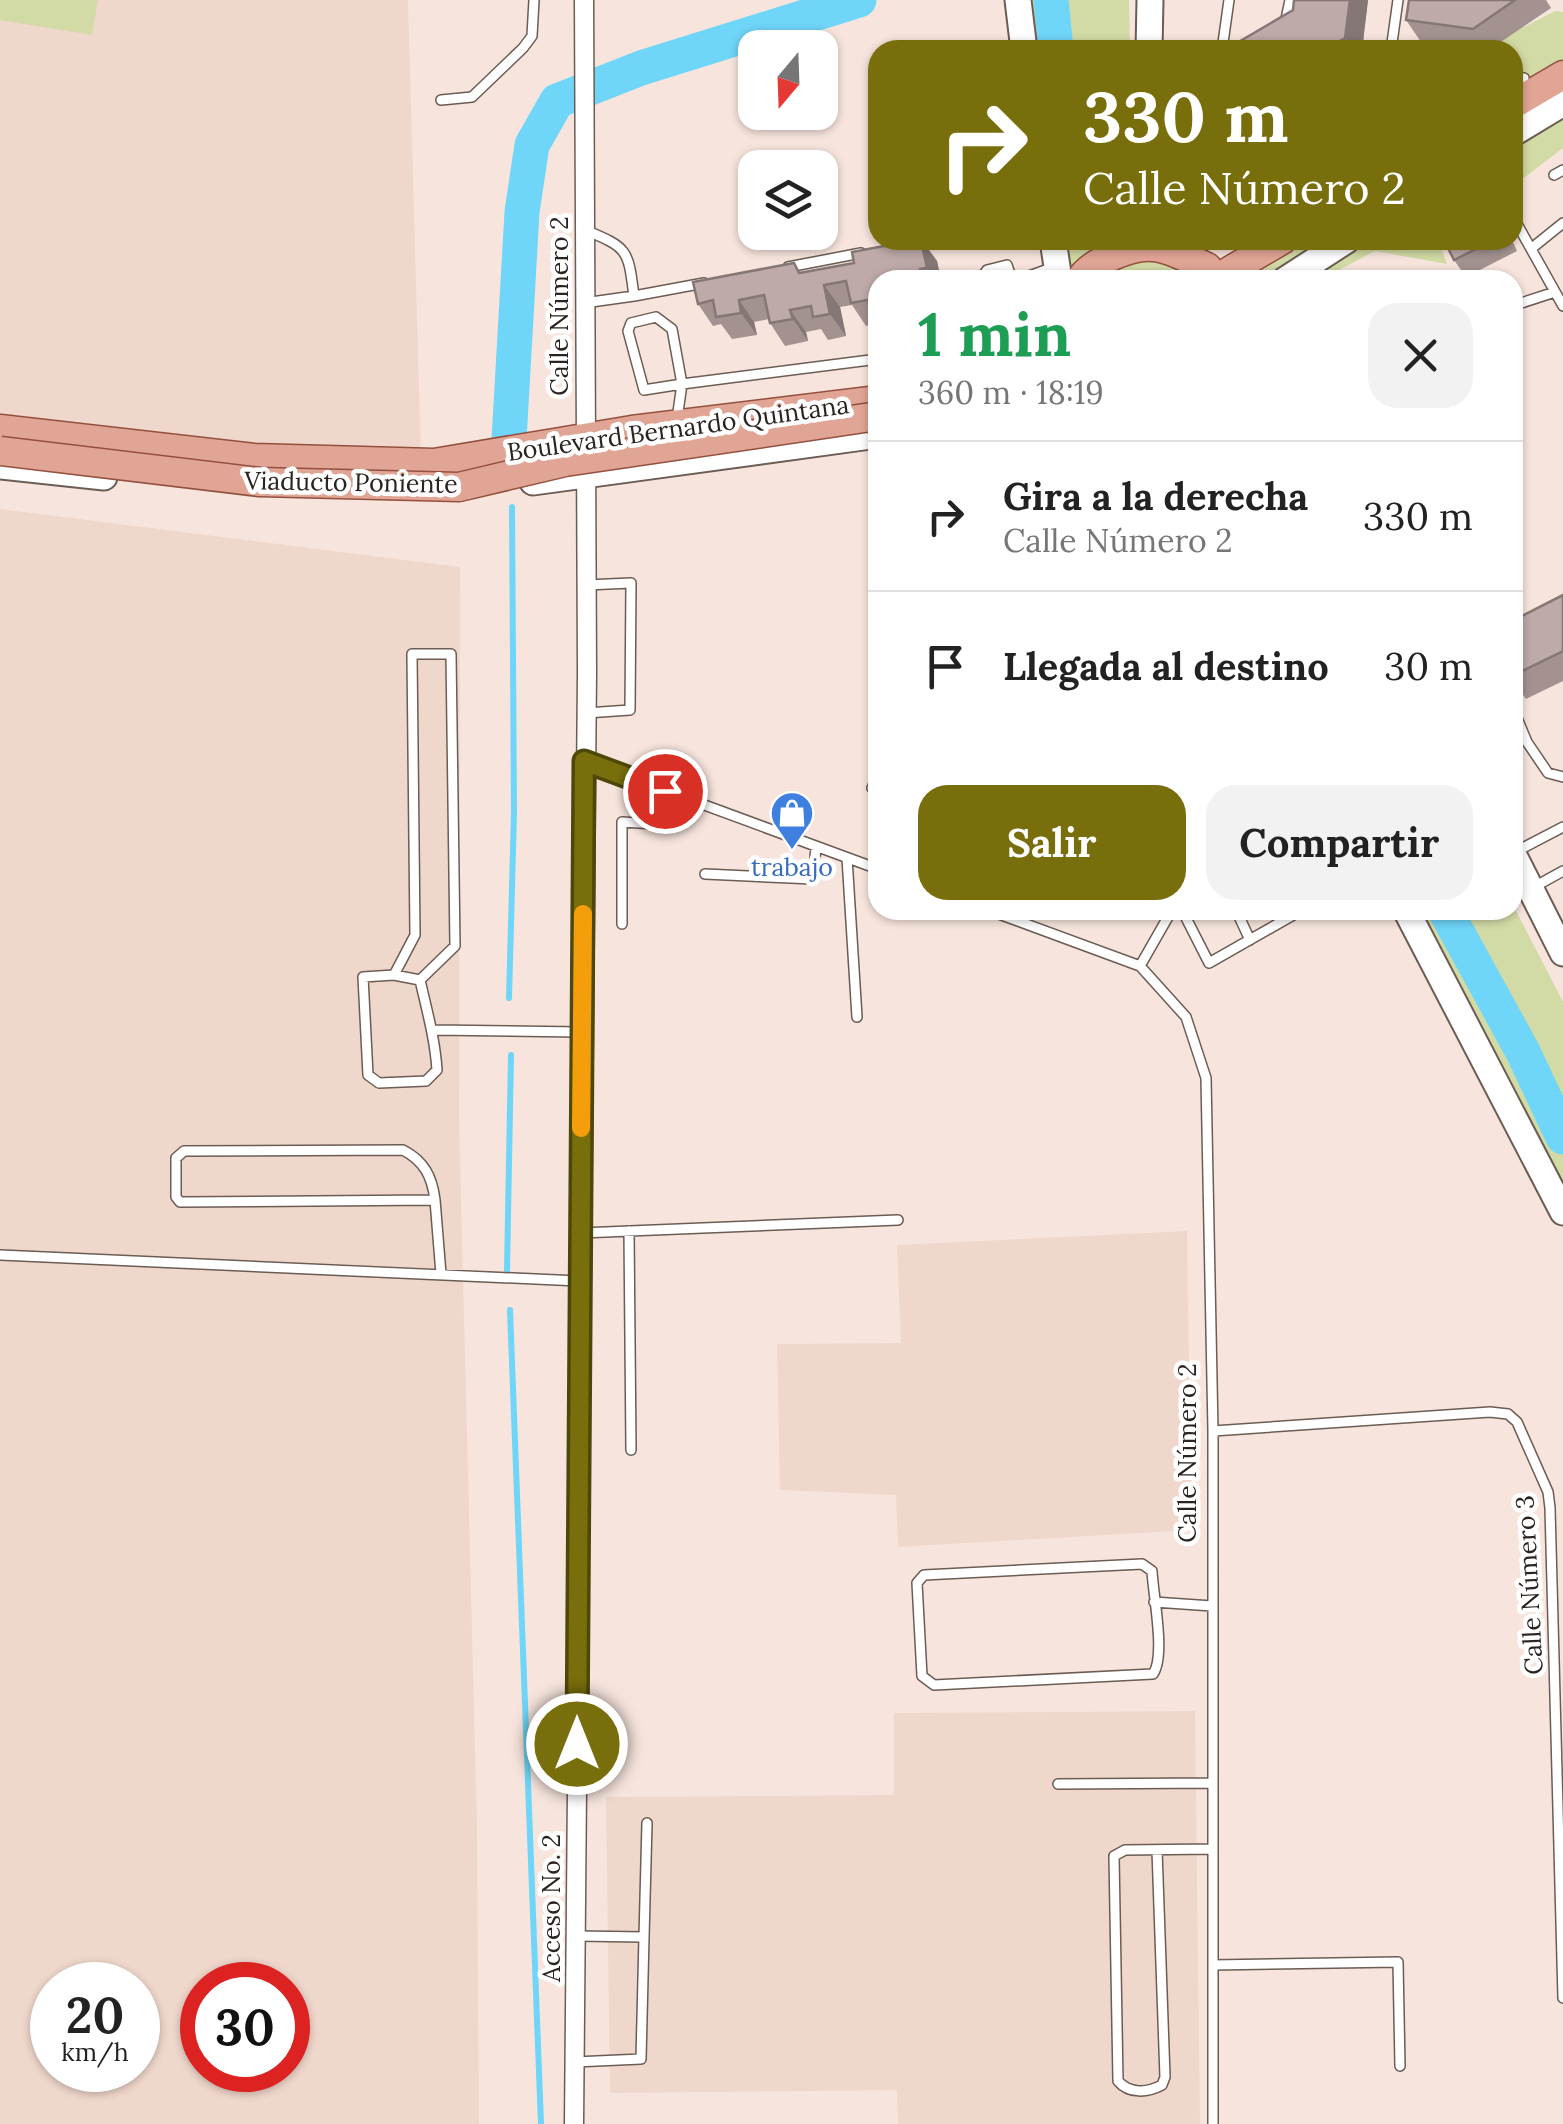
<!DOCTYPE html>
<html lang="es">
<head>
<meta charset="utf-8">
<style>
  body { margin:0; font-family:Lora,serif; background:#f2f2f2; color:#222; height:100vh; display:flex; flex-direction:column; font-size:38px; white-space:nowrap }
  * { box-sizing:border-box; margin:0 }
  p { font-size:32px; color:#767676 }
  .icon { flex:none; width:55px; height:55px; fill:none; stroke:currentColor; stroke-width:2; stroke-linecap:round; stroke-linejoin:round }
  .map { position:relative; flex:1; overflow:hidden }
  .sheet { position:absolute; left:868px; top:270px; width:655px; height:650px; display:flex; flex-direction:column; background:#fff; border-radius:30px; box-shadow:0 2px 8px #0004 }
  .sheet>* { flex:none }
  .banner { position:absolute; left:868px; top:40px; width:655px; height:210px; border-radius:30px; box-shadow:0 2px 8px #0004; background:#786e0c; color:#fff; overflow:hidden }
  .needle { width:65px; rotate:199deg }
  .controls { position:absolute; left:738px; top:30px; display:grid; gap:20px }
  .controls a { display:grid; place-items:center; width:100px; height:100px; border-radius:20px; background:#fff; box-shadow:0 2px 8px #0004; font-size:50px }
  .speed { position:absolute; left:30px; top:1962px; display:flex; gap:20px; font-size:50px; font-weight:700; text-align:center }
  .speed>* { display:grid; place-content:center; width:130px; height:130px; border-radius:50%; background:#fff; box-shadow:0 2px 8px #0004; line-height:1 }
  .speed small { font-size:25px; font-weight:400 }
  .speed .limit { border:15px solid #d22; background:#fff; color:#111 }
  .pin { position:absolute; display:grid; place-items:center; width:85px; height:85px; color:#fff; margin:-42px; border:5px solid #fff; border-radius:50%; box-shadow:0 2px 10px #0007 }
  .me { position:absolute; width:110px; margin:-55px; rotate:0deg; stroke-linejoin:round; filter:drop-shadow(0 0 8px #0008) }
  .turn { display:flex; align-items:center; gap:35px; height:210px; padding:0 50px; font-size:45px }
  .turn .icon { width:130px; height:130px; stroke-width:2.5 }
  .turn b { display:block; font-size:70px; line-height:85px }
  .round { display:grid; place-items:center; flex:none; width:105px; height:105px; border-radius:30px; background:#f2f2f2 }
  .head { display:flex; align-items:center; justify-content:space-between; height:170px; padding:0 50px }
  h1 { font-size:60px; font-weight:700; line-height:75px; color:#1e9e55 }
  .action { display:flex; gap:20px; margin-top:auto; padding:20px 50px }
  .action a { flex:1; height:115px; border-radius:30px; background:#786e0c; color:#fff; font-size:40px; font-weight:700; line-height:115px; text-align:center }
  .action a+a { background:#f2f2f2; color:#222 }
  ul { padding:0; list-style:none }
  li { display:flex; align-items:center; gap:30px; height:150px; padding:0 50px; border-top:2px solid #e0e0e0 }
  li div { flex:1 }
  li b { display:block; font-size:38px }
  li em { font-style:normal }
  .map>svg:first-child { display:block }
  .built { fill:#f0d7cb; fill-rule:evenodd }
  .green { fill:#d2dba5 }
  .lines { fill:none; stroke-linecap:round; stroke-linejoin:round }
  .stream { stroke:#6fd5f9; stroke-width:6 }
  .river { stroke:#6fd5f9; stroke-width:35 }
  .lane-casing { stroke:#6b5c54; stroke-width:12 }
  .street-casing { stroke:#6b5c54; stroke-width:21 }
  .secondary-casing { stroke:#6b5c54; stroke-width:29 }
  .primary-casing { stroke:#94503f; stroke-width:31 }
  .lane { stroke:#fff; stroke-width:9 }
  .street { stroke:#fff; stroke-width:18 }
  .secondary { stroke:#fff; stroke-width:25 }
  .primary { stroke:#e1a596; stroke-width:28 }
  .primary-bridge-casing { stroke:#94503f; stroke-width:31; stroke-linecap:butt }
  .primary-bridge { stroke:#e1a596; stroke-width:28 }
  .wall { fill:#a39290 }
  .shaded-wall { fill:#857776 }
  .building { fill:#beaaa8; stroke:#857776; stroke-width:2.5 }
  .route-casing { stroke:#4e4808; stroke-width:25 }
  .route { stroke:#786e0c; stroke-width:18 }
  .slow { stroke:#f59e0b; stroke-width:18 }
  .labels { text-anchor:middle; stroke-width:9; stroke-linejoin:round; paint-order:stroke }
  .street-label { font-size:25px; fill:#2a2320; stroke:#fff }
  .shop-label { font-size:25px; fill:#366cbe; stroke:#fff }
</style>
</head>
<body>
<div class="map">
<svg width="1563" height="2124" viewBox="0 0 1563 2124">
  <rect width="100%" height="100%" fill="#f7e5dd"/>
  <path class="built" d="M0 0H408L421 459 0 429Z
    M0 509 460 567 459 1120 477 1828 479 2124H0ZM52 1985H138V2070H52ZM202 1985H288V2070H202Z
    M1187 1231 1191 1530 898 1547 896 1495 780 1490 777 1344 901 1343 897 1245Z
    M1195 1711 1200 2124H898L897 2090 610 2093 606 1797 894 1795V1713Z"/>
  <path class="green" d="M0 0H98L92 35 0 20Z
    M1015 0H1129L1130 50H1013Z
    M1555 11 1563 12V148L1513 186 1512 50H1479Z
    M1050 240H1180L1199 280H1058Z
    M1233 240H1438L1447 264 1375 251 1320 280H1251Z
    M1513 905 1563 1002V1226L1405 910H1512Z"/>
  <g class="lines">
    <path class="stream" d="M509 998 514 813 512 507
      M507 1270 511 1055
      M510 1310 541 2124"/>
    <path class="river" d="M1051 0 1056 50
      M509 440 522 212 532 145 557 101 641 68 859 0
      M1445 910 1523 1052 1563 1137"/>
    <g class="lane-casing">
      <path id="lane" d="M1285 24 1290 0
        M1222 50 1229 0
        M1391 50 1398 0
        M1512 77 1524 78
        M441 100 472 97 523 48 532 36 534 0
        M1554 175 1563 170
        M1512 215 1563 306
        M585 230C629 248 628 250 634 296L704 283
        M1532 248 1563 223
        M788 267 861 253
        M980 280 987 270 1007 265 1012 280
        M1018 280 1054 267
        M584 303 634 296
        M1512 306 1555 292
        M656 317 672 329 682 384 644 390 628 331 631 323Z
        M677 419 682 384 878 359
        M1512 706 1527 742 1548 773 1563 777
        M586 713 630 710 631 583 586 585
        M585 761 878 869
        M878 776 872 788 878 791
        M1517 851 1563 827
        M847 858 857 1017
        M705 874 813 879 816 847
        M1534 887 1563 871
        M988 910 1140 966 1186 1017 1206 1078 1213 1431V2124
        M1182 910 1209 963 1295 914 1293 910
        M1236 910 1250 940
        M622 924V822L656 824 665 791
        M1140 966 1172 910
        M394 975 415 935 412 654H451L455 946 420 980
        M394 975 420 980C427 1011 435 1039 437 1070L426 1081 379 1083 368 1075 363 977Z
        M434 1030 581 1032
        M435 1200 180 1202 176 1197V1158L184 1151 403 1150C424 1161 432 1176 435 1200L441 1274
        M629 1231 631 1450
        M581 1233 898 1220
        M0 1255 579 1281
        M1213 1431 1490 1412 1508 1414 1517 1422 1548 1492 1550 1508 1563 1998
        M1142 1564 1152 1571C1153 1595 1166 1656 1153 1674L934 1685 922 1676 917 1583 924 1575Z
        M1154 1602 1212 1606
        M1058 1784 1213 1783
        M1157 1850 1165 2077 1162 2085C1147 2093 1129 2094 1118 2081L1114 1856 1125 1850 1213 1849
        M644 1937 647 1823
        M1213 1965 1398 1962 1400 2066
        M575 2062 641 2059 644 1937 576 1936"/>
    </g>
    <g class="street-casing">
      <path id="street" d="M574 2124 587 672 584 0"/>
    </g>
    <g class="secondary-casing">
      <path id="secondary" d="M1018 0 1024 50
        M1149 50 1150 0
        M1512 134 1563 103
        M1053 240 1059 280
        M1285 280 1347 240
        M0 466 104 477
        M533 482 878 435
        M1512 852 1563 953
        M1406 910 1563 1212"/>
    </g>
    <g class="primary-casing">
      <path id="primary" d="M1512 105 1563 75
        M1080 280C1090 262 1132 245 1153 247 1171 248 1190 260 1207 267L1213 280
        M1214 280 1282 240
        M0 429 254 458 434 463 632 430 878 400"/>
    </g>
    <use href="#lane" class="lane"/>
    <use href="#street" class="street"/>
    <use href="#secondary" class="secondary"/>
    <use href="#primary" class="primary"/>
    <g class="primary-bridge-casing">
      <path id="primary-bridge" d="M0 451 260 482 459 487 565 462 878 416"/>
    </g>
    <use href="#primary-bridge" class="primary-bridge"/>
  </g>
  <path class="wall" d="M1294 0H1368L1362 50H1225L1293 10Z
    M1409 0H1546L1551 8 1489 50H1482L1421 42 1406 20Z
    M922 240 937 261 941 280H878V323L866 326 852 305 840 307 846 336 828 340 821 329 806 332 808 341 785 346 770 323 769 319 754 322 757 335 732 339 721 324 713 326 698 304 854 263Z
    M1444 240H1512L1517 251 1466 277 1454 260Z
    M1563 595V681L1526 699 1512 680V621Z"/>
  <path class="shaded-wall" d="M1350 0H1368L1362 50H1353L1345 38Z
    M921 240 937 261 941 280H936L927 268Z
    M824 285 840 307 846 336 830 314Z
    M739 300 754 322 757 335 741 313Z
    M790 310 806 332 808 341 793 319Z"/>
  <path class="building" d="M1294 0H1350L1345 38 1323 50H1225L1293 10Z
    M1409 0H1515L1473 29 1406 20Z
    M916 240H921L927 268 920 269 922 280H878V298L851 303 846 281 824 285 830 314 813 317 811 306 790 310 793 319 770 323 764 295 739 300 741 313 716 317 713 300 698 304 693 282 794 263 799 273 854 263 852 252Z
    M1444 240H1494L1454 260Z
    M1563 595V651L1512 676V621Z"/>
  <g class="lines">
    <g class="route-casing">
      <path id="route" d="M577 1744 584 761 665 791"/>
    </g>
    <use href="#route" class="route"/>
    <path class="slow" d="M581 1128 583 914"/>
  </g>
  <defs>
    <g id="shop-pin" transform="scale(2.25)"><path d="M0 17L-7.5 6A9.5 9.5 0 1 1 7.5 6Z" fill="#3f7fe0" stroke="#fff"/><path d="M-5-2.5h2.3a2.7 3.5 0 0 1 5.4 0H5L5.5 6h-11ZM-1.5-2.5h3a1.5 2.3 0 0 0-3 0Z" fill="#fff"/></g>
  </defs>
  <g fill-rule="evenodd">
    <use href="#shop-pin" x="792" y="813"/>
  </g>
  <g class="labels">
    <g class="street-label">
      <text transform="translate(559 306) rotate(-90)" y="9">Calle Número 2</text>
      <text transform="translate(678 428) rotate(-8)" y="9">Boulevard Bernardo Quintana</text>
      <text transform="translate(351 482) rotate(1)" y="9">Viaducto Poniente</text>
      <text transform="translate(1187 1453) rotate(-90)" y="9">Calle Número 2</text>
      <text transform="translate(1529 1585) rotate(-93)" y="9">Calle Número 3</text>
      <text transform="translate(551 1908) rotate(-90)" y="9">Acceso No. 2</text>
    </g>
    <g class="shop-label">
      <text x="792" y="876">trabajo</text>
    </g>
  </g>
</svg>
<div class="controls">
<a><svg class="needle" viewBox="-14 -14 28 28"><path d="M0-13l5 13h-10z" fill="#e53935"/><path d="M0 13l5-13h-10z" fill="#767676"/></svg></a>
<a><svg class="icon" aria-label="layers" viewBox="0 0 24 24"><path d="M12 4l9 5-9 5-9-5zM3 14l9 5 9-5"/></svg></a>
</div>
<div class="speed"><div>20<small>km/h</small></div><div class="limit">30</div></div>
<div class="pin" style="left:665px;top:791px;background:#d93025"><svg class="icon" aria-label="arrive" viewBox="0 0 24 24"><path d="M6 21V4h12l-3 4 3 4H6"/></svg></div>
<svg class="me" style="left:577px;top:1744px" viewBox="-20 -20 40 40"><circle r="17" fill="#786e0c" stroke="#fff" stroke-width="3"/><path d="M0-11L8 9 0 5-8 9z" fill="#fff"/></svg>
<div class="banner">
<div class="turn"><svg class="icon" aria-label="right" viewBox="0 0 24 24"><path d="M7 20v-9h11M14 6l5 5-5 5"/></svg><div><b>330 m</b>Calle Número 2</div></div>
</div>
<section class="sheet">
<div class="head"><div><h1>1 min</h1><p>360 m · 18:19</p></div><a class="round"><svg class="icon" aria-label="close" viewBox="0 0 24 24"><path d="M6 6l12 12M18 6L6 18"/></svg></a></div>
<ul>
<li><svg class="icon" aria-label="right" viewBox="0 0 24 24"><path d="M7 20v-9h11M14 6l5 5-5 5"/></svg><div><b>Gira a la derecha</b><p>Calle Número 2</p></div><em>330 m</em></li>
<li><svg class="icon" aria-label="arrive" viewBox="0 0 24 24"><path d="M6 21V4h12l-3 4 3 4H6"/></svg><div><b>Llegada al destino</b></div><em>30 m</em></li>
</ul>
<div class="action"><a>Salir</a><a>Compartir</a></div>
</section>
</div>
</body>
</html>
